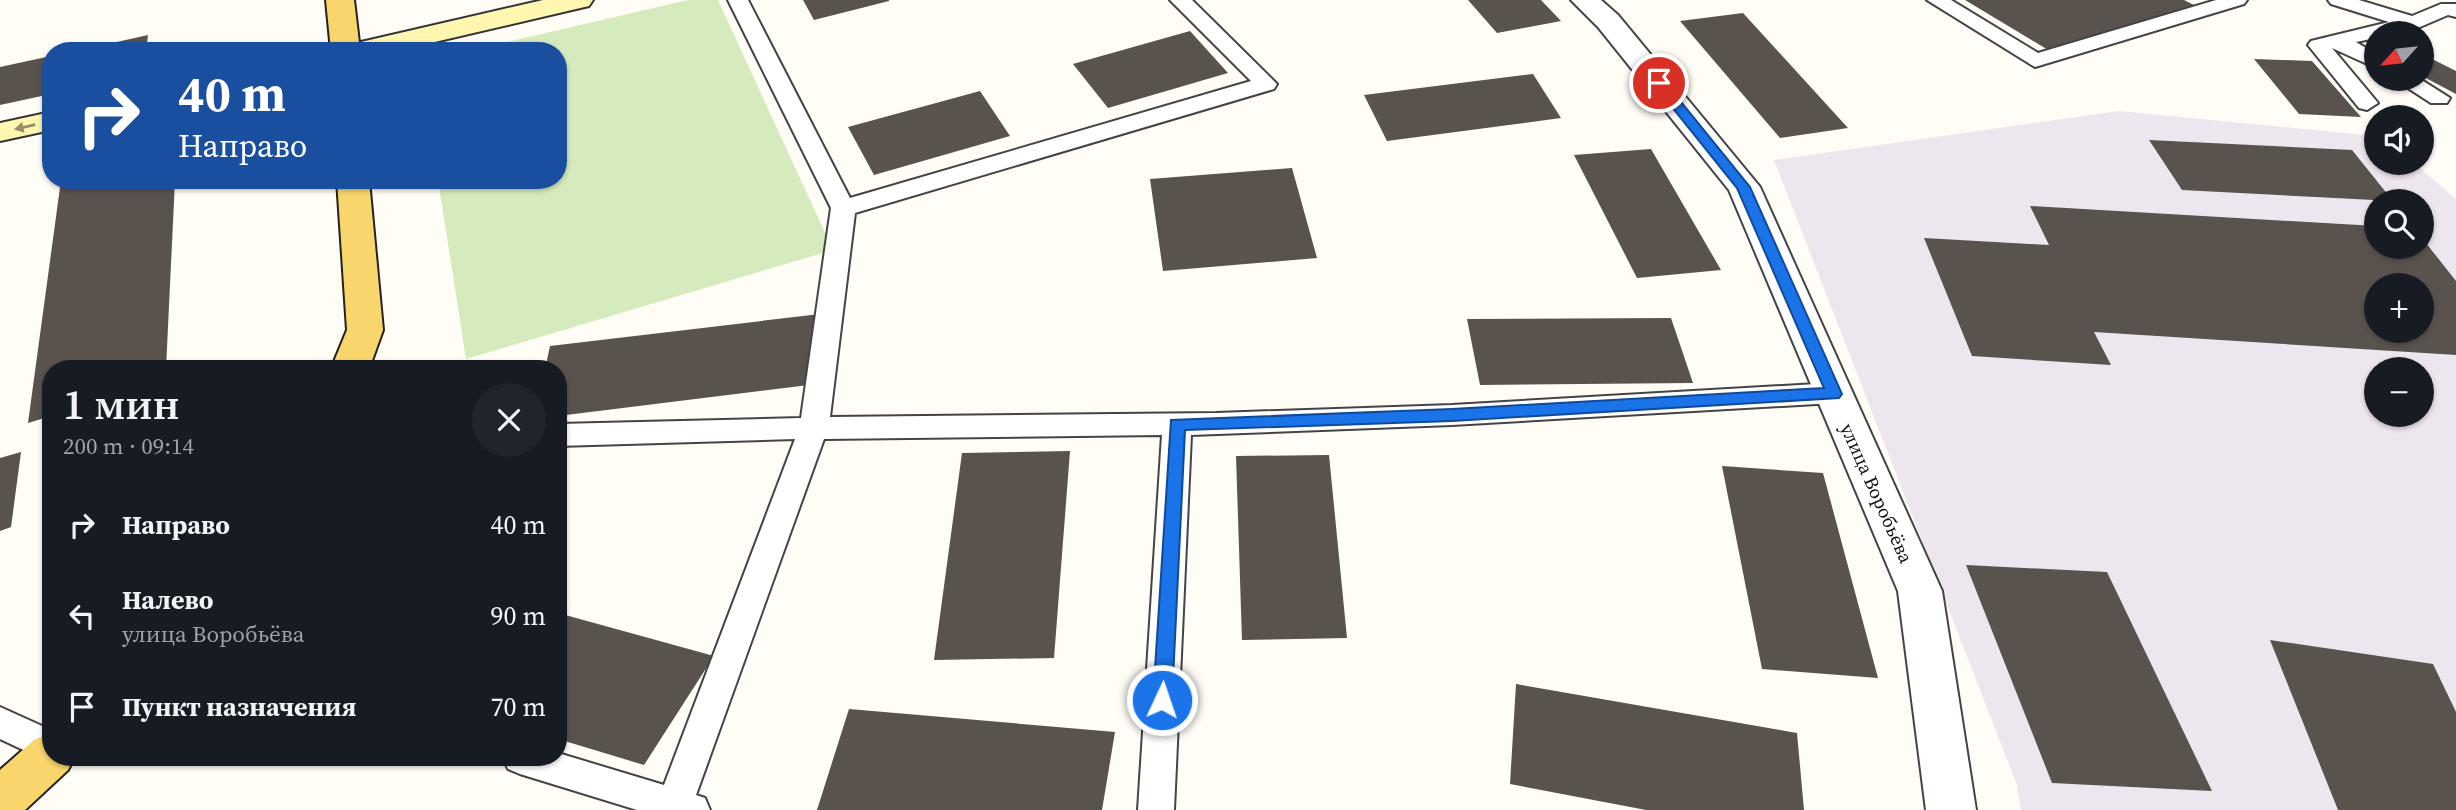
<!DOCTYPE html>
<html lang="ru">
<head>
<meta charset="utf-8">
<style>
  body { margin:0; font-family:"Source Serif 4",serif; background:#20242c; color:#f1f3f6; height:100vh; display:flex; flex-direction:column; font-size:26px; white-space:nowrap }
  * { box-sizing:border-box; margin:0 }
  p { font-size:23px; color:#9ea1a6 }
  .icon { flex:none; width:38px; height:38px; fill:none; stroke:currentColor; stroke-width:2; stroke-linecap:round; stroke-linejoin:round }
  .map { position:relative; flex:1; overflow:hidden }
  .sheet { position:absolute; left:42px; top:360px; width:525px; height:406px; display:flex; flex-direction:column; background:#171b24; border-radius:28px; box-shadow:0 2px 5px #0004 }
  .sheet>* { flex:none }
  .guide { position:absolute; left:42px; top:42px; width:525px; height:147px; border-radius:28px; box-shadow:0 2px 5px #0004; background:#1a4fa0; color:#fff; overflow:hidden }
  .needle { width:46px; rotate:243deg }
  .controls { position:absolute; left:2364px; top:21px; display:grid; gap:14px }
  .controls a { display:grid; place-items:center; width:70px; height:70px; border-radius:50%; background:#171b24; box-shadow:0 2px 5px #0004; font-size:35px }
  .pin { position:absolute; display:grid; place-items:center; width:60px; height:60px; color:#fff; margin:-30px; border:4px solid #fff; border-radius:50%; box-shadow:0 2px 7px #0007 }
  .me { position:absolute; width:77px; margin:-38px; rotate:3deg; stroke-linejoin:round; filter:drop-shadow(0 0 5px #0008) }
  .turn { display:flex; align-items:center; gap:24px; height:147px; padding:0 21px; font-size:32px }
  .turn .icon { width:91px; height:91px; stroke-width:2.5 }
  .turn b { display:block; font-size:49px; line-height:60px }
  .round { display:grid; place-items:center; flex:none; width:74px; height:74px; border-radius:37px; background:#20242c }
  .overview { display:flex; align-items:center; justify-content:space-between; height:119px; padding:0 21px }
  h1 { font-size:42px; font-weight:600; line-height:52px }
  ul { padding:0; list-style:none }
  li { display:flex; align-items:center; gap:21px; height:91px; padding:0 21px }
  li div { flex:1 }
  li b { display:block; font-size:26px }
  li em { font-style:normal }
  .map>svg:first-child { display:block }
  .industrial { fill:#eee6ef; fill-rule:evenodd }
  .green { fill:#d5ebbd }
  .building { fill:#5a524d; fill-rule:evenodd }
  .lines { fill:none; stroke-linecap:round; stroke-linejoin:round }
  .lane-casing { stroke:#444; stroke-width:4 }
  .street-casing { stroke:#444; stroke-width:4 }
  .secondary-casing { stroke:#333; stroke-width:4 }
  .primary-casing { stroke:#222; stroke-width:4 }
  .lane { fill:#fff; fill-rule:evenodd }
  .street { fill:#fff; fill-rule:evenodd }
  .secondary { fill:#fff6b0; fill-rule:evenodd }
  .primary { fill:#f9d66b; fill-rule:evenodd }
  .oneway { fill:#948f68 }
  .route { fill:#1a73e8; stroke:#114b97; stroke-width:2 }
  .labels { text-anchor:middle; stroke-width:7; stroke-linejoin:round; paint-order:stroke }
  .street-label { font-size:19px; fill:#111; stroke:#fff }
</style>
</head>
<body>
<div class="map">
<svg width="2456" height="810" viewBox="0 0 2456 810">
  <rect width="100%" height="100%" fill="#fffdf5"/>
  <path class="industrial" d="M2119 111 2376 136V163H2414L2456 199V810H2021L2017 785 1774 160ZM2376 201H2422V247H2376ZM2376 285H2422V331H2376ZM2376 369H2422V415H2376Z"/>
  <path class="green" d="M688 0H718L833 250 466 359 438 180H558V51H468Z"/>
  <path class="building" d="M803 0H889V1L814 20Z
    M1468 0H1541L1561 21 1497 33Z
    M1965 0H2184L2194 5 2055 54Z
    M1743 13 1848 128 1780 138 1680 21Z
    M1190 31 1228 73 1108 108 1073 64Z
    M148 35 146 51H81V50Z
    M2422 54 2456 71V94L2422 76Z
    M51 56V94L0 105V67Z
    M2254 59 2312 61 2361 117 2299 114Z
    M1533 74 1561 118 1387 141 1364 95Z
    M980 91 1010 136 874 175 848 127Z
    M2149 140 2352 150 2393 201 2182 190Z
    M1651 149 1721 270 1637 278 1574 155Z
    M1292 168 1317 258 1163 271 1150 179Z
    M61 180H175L166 369H51V416L28 423Z
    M2030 206 2376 226V247H2422V238L2456 281V355L2094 332 2111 365 1972 356 1924 238 2049 245ZM2376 285H2422V331H2376Z
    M820 314 817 384 558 416V369H545L550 346Z
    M1671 318 1693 383 1480 385 1467 319Z
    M1070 451 1054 658 934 660 962 453Z
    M21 452 11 527 0 531V458Z
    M1329 455 1347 638 1242 640 1236 456Z
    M1722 466 1823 473 1878 678 1762 669Z
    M1966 565 2107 572 2212 791 2052 783Z
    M558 613 714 656 644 765 558 739Z
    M2270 640 2433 664 2456 712V810H2338Z
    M1516 684 1797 733 1804 810H1646L1510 784Z
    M849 709 1115 732 1102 810H817Z"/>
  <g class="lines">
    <g class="lane-casing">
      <path id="lane" d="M728 0H748L850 198 1251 81 1170 0H1192L1277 84 1274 89 855 213 830 417 1216 413 1452 405 1834 383 1844 386 1848 393 1844 400 1834 403 1452 425 1191 435 1174 810H1138L1162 435 824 439 696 795 705 798 710 810H637L520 774 508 769 503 758H558V753L664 785 795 439 558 446V424L801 418 831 208Z
        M1927 0H1951L2038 53 2216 0H2247L2244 4 2035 67Z
        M2328 0H2359L2412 16 2441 4H2456V17L2448 15 2420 27 2395 33H2376V38L2356 42 2376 54V68L2332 48 2378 103 2367 110 2359 108 2308 45 2311 41 2389 22 2331 4Z
        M2394 79H2420L2450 98 2447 103H2431Z
        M0 707 51 730V758H63L51 763 0 739Z"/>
    </g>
    <g class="street-casing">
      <path id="street" d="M1571 0H1601L1618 15 1760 187 1942 591 1976 810H1926L1898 591 1729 190 1598 27Z"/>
    </g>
    <g class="secondary-casing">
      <path id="secondary" d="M543 0H593L589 6 396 51H344L348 45Z
        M51 112V130L0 141V123Z"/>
    </g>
    <g class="primary-casing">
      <path id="primary" d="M326 0H354L360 51H331Z
        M337 180H369L383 330 369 369H331L347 330Z
        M51 733V758H74L68 770 25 810H0V770L34 740Z"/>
    </g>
    <use href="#lane" class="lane"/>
    <use href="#street" class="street"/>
    <use href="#secondary" class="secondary"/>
    <use href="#primary" class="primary"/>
  </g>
  <defs><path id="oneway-solid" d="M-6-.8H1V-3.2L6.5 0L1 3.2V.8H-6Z" transform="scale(1.75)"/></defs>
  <use class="oneway" href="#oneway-solid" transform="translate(25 127) rotate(167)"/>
  <path class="route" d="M1659 80 1664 81 1750 187 1842 394 1839 398 1452 421 1185 430 1172 700 1169 706 1162 708 1155 706 1153 700 1171 420 1452 409 1824 388 1737 188 1655 86 1653 83Z"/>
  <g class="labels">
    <g class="street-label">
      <text transform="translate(1877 493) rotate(66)" y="7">улица Воробьёва</text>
    </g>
  </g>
</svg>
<div class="controls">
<a><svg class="needle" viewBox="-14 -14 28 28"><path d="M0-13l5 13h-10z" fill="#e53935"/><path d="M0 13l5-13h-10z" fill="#9ea1a6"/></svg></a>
<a><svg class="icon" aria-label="sound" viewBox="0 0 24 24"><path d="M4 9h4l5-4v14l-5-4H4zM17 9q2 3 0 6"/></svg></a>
<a><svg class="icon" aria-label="search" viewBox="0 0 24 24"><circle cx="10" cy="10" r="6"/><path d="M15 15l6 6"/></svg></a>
<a>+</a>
<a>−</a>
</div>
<div class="pin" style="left:1659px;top:83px;background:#d93025"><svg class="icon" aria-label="arrive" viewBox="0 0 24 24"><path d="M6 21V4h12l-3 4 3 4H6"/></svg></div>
<svg class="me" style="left:1162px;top:700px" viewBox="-20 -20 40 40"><circle r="17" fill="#1a73e8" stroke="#fff" stroke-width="3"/><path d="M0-11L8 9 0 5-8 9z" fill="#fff"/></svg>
<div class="guide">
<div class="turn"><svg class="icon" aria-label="right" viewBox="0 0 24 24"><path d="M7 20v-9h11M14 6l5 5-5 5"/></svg><div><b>40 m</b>Направо</div></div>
</div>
<section class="sheet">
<div class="overview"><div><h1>1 мин</h1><p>200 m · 09:14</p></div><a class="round"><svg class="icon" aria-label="close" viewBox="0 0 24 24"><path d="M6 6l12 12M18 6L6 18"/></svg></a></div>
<ul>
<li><svg class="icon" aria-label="right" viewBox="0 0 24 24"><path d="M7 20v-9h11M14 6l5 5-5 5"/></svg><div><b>Направо</b></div><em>40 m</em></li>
<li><svg class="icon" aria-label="left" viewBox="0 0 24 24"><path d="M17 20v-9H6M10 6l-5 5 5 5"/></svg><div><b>Налево</b><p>улица Воробьёва</p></div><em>90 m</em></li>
<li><svg class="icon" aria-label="arrive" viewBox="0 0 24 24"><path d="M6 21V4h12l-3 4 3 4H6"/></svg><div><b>Пункт назначения</b></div><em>70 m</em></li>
</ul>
</section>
</div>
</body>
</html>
